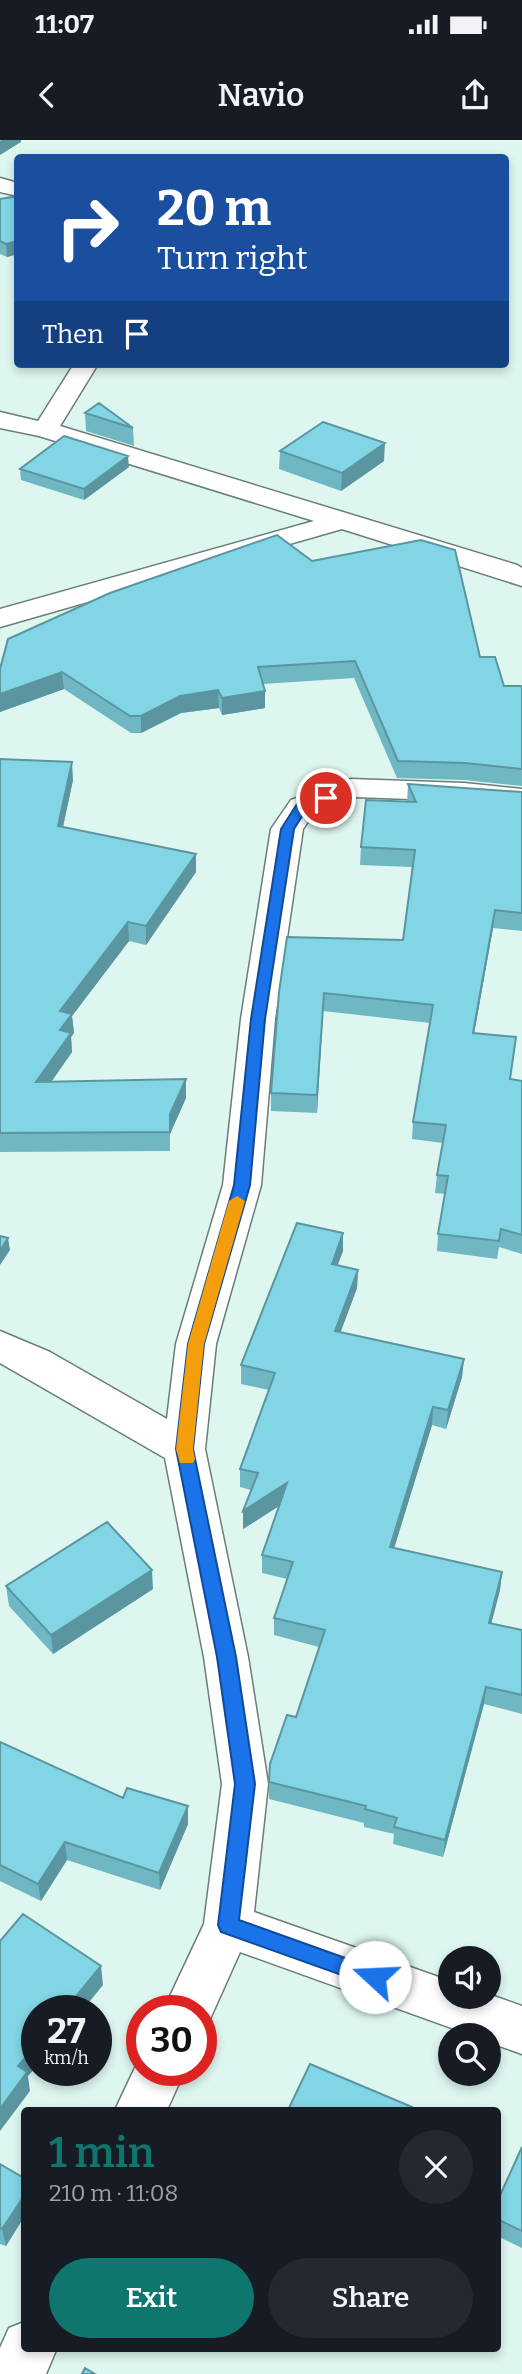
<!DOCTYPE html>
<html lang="en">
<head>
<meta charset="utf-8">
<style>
  body { margin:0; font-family:Bitter,serif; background:#242831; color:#f1f3f6; height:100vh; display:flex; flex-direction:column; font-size:26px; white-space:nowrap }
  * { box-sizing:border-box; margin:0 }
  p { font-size:23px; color:#9ea1a6 }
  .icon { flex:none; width:38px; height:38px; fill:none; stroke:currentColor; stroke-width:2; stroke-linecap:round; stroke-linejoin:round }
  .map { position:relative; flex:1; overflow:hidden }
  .sheet { position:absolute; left:21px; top:1967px; width:480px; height:245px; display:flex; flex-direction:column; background:#171b24; border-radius:7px; box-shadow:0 4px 10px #0003 }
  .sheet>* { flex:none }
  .hud { position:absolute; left:14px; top:14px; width:495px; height:214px; border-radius:7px; box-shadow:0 4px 10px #0003; background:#1a4fa0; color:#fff; overflow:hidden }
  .tools { position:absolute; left:438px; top:1806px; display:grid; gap:14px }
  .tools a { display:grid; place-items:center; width:63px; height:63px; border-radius:50%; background:#171b24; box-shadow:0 4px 10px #0003; font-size:35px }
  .speed { position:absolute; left:21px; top:1855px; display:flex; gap:14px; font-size:35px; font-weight:700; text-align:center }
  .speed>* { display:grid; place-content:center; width:91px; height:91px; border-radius:50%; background:#171b24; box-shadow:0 4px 10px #0003; line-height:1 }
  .speed small { font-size:18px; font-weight:400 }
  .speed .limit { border:10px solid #d22; background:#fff; color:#111 }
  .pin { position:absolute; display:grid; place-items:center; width:60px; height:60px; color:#fff; margin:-30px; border:4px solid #fff; border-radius:50%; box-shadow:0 2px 7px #0007 }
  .me { position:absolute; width:77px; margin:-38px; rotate:290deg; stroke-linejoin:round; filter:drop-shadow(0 0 5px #0008) }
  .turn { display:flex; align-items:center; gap:24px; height:147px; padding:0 28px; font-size:32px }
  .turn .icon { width:91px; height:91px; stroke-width:2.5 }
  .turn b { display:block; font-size:49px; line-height:60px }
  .then { display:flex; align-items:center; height:66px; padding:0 28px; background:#0003; gap:14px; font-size:26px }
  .round { display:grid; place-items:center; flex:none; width:74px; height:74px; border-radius:37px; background:#242831 }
  .head { display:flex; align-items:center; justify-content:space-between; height:119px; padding:0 28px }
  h1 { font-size:42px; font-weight:600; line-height:52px; color:#0f766e }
  .action { display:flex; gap:14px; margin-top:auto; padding:14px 28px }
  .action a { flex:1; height:80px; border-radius:42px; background:#0f766e; color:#fff; font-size:28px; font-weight:600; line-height:80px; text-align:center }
  .action a+a { background:#242831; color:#f1f3f6 }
  .status { display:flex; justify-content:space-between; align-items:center; height:49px; padding:0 35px; background:#171b24; direction:ltr }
  .status svg { height:19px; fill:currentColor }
  header { display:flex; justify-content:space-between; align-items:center; height:91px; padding:0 28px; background:#171b24; font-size:32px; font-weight:600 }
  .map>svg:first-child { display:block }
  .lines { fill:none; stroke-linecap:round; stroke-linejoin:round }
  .minor-casing { stroke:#697e79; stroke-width:3 }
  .minor { fill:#fff; fill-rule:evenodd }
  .wall { fill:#70b7c4 }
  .shaded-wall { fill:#5b95a0 }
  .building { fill:#82d5e4; stroke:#5b95a0; stroke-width:2 }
  .route { fill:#1a73e8; stroke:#114b97; stroke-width:2 }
  .slow { fill:#f59e0b }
</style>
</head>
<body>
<div class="status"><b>11:07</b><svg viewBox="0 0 49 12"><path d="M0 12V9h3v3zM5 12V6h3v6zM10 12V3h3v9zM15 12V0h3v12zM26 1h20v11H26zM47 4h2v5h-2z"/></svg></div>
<header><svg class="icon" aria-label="back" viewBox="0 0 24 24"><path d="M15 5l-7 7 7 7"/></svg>Navio<svg class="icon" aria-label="share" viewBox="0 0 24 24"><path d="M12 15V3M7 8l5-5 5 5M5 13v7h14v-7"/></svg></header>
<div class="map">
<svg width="522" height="2234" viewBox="0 0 522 2234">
  <rect width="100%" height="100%" fill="#def6f0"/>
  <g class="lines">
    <g class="minor-casing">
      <path id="minor" d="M0 38 18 43V56L0 52Z
        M74 224H98L60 286 517 425 522 428V446L342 389 0 487V469L314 381 39 296 0 288V272L38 281Z
        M351 639 464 643 522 649V667L464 661 355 657 313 674 303 689 275 879 261 1045 216 1204 205 1309 248 1517 268 1644 254 1772 450 1841V1857H488V1854L522 1866V1914L488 1902V1895H471L240 1812 206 1888 201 1889V1871H163L204 1784 222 1644 204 1517 165 1318 0 1223V1191L50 1212 167 1279 176 1204 223 1045 241 879 271 689 291 660Z
        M142 1913V1930H185L167 1970H115Z
        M24 2182V2208H57L46 2234H0V2208L9 2188Z"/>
    </g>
    <use href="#minor" class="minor"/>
  </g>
  <path class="wall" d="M18 56V114L7 117 0 114V59Z
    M85 273 133 288 134 306 86 291Z
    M280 311 384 321 341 351 279 329Z
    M129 327 84 360 21 340 20 329Z
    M312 421 480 517 504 546H522V646L464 640 397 638 354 538 263 544 265 568 222 575 219 568 181 573 141 593H131L64 549 0 572V529Z
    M0 619 73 640 63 687 196 714V732L146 805 129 801 72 876 74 893 71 897 72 912 51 942 186 958 170 994V1011L0 1012Z
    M408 644 522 652V791L493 788 474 893 511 939 522 941V1114L499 1107 497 1119 437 1111 438 1094 445 1054 435 1053 437 1035 443 1003 412 999 413 982 430 883 323 871 317 973 271 971V953L279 852 403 800 412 727 360 725 361 707 407 662Z
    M343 1111 337 1125 358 1130 357 1148 340 1193 464 1219 462 1237 446 1289 432 1285 394 1408 502 1432 500 1450 491 1483 522 1490V1574L484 1564 443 1717 393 1704 394 1694 364 1687V1683L269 1659V1642L296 1577 319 1507 274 1495V1478L287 1439 262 1433V1415L279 1366 243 1389V1371L251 1350 240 1347V1329L269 1250 241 1244V1225Z
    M6 1446 153 1449 53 1514 9 1466Z
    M0 1602 123 1658 188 1666V1684L160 1750 67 1720 41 1761 0 1741Z
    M522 2007V2108L497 2096V2062Z
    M0 2024 24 2038V2077L6 2106 0 2104Z"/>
  <path class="shaded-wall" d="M1 0H21V2L0 15V1Z
    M18 101V114L7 117 6 104Z
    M385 303 384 321 341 351 342 333Z
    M128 316 129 327 84 360V349Z
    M62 532 64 549 0 572V554Z
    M218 550 219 568 181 573 141 593V576L180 556Z
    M265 551V568L222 575V558Z
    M72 622 73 640 59 705 58 686Z
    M196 714V732L146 805V786Z
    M495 770 493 788 471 911 473 893Z
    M128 782 129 801 72 876 74 893 71 897 72 912 38 961 36 942 60 871Z
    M324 853 323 871 317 973V955Z
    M186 939V958L170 994V1011V974Z
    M343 1093V1111L331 1143 332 1124Z
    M8 1098 10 1110 0 1125V1111Z
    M358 1130 357 1148 334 1210 335 1191Z
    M464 1219 462 1237 446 1289 448 1270Z
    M433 1267 432 1285 389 1425 390 1407Z
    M287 1343V1361L243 1389V1371Z
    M152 1430 153 1449 53 1514 51 1495Z
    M502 1432 500 1450 487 1500 489 1483Z
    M486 1547 484 1564 443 1717 445 1700Z
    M188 1666V1684L160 1750 159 1733Z
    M65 1702 67 1720 41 1761 38 1744Z
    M101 1826 103 1845 82 1871H64Z
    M37 1904V1926L28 1936 30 1951 0 1991V1969L18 1926Z
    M24 2056V2077L6 2106 2 2089Z"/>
  <path class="building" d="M18 56V101L6 104 0 101V59Z
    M99 263 133 288 85 273Z
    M323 282 385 303 342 333 280 311Z
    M64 296 128 316 84 349 20 329Z
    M277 395 312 421 421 400 455 410 480 517H495L504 546H522V629L465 623 398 621 355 521 258 527 265 551 222 558 218 550 180 556 141 576H130L62 532 0 554V529L8 499 110 453Z
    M0 619 72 622 58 686 196 714 146 786 128 782 60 871 72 874 60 890 71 893 36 942 186 939 170 974V992L0 993Z
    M408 644 522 652V773L495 770 473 893 516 897 510 939 522 941V1095L501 1089 499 1101 438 1094 448 1036 437 1035 446 985 413 982 433 865 324 853 317 955 271 953 279 852 287 797 403 800 415 710 361 707 366 660 416 662Z
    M297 1083 343 1093 332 1124 358 1130 335 1191 464 1219 448 1270 433 1267 390 1407 502 1432 489 1483 522 1490V1555L486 1547 445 1700 394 1687 397 1678 365 1669 366 1666 269 1642 270 1624 287 1575 296 1577 325 1490 274 1478 293 1422 262 1415 287 1343 243 1371 258 1333 240 1329 275 1233 241 1225Z
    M0 1096 8 1098 0 1111Z
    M107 1382 152 1430 51 1495 6 1446Z
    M0 1602 123 1658 127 1648 188 1666 159 1733 65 1702 38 1744 0 1725Z
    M23 1774 101 1826 64 1871H37V1904L18 1926 27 1932 0 1969V1801Z
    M310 1924 412 1967 410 1970H288Z
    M522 2007V2091L497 2079V2062Z
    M0 2024 24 2038V2056L2 2089 0 2088Z
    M85 2228 95 2234H82Z"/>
  <path class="route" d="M326 654 331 655V660L306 670 294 689 265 879 250 1045 204 1204 193 1309 236 1517 255 1644 239 1780 382 1831 385 1837 382 1844 375 1847 221 1792 218 1785 235 1644 217 1517 176 1309 188 1204 234 1045 251 879 281 689 297 664Z"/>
  <path class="slow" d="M237 1056 245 1061 204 1204 193 1309 195 1319 193 1323H180L176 1309 188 1204 229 1061Z"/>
</svg>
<div class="tools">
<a><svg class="icon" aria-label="sound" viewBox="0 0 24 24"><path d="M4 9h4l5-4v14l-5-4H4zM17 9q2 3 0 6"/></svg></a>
<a><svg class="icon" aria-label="search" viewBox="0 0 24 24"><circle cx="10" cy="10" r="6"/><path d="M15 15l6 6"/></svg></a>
</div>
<div class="speed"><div>27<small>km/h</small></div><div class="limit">30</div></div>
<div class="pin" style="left:326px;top:658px;background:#d93025"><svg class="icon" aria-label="arrive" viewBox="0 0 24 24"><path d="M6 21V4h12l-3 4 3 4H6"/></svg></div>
<svg class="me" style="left:375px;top:1837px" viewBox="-20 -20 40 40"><circle r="19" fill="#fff"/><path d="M0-13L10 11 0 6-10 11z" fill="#1a73e8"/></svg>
<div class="hud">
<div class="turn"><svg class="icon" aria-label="right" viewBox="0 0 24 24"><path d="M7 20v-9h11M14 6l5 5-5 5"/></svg><div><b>20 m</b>Turn right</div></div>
<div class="then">Then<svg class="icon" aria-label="arrive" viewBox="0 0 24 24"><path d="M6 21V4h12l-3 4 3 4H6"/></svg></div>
</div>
<section class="sheet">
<div class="head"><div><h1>1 min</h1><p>210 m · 11:08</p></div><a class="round"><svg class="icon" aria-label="close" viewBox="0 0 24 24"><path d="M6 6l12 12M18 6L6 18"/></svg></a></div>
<div class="action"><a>Exit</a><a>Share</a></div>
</section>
</div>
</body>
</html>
